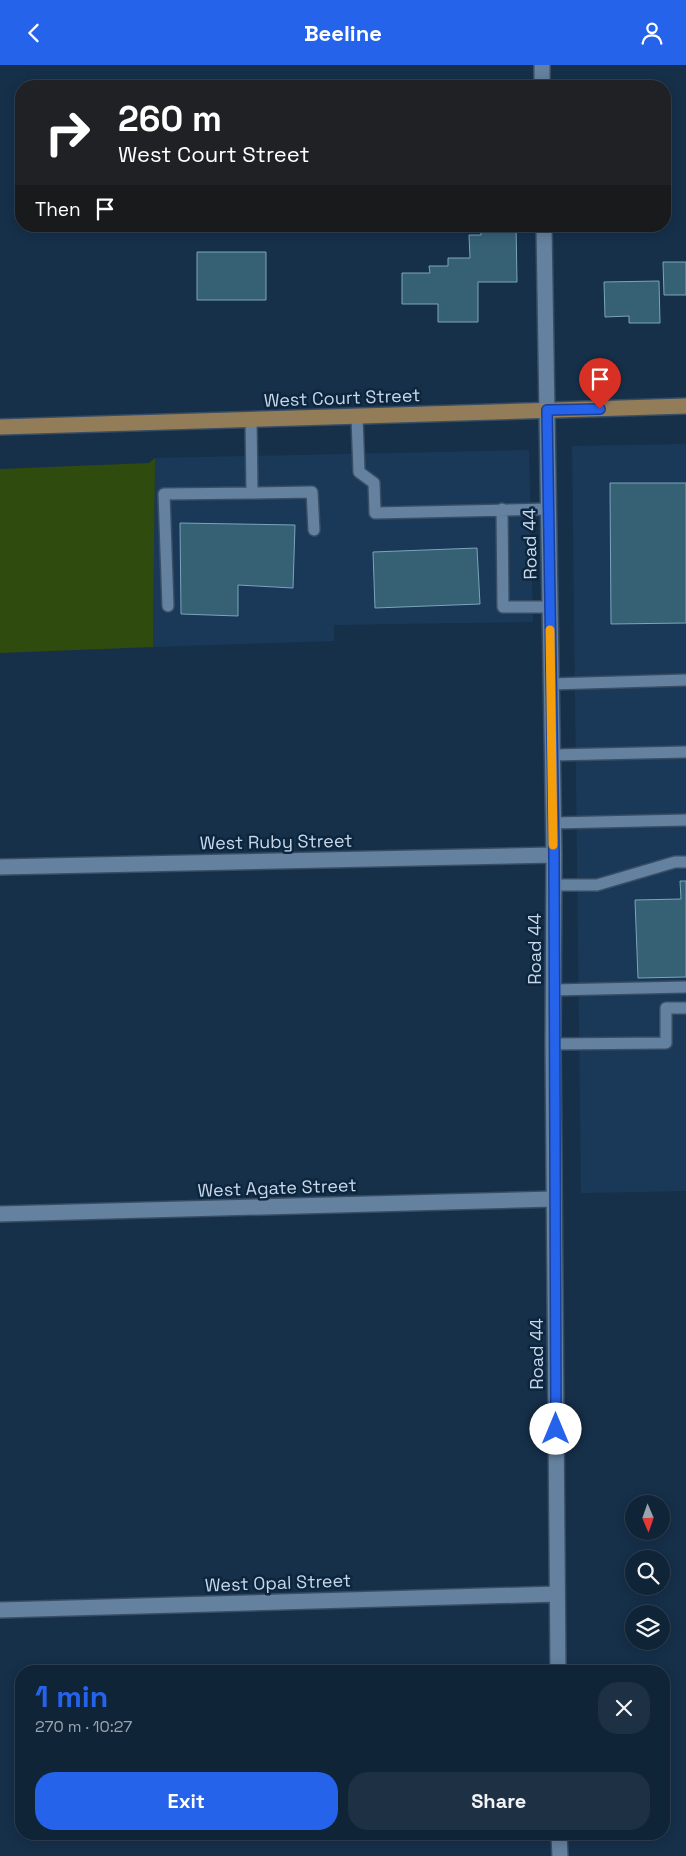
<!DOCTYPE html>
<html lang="en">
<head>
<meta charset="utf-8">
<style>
  body { margin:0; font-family:"Space Grotesk",sans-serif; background:#1e3043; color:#f1f3f6; height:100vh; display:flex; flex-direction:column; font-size:19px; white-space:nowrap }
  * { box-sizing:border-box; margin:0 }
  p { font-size:16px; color:#9ca4ae }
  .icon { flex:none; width:28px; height:28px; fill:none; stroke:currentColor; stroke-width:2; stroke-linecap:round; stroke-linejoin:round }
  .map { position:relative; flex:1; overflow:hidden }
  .drawer { position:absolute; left:15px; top:1600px; width:655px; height:175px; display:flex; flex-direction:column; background:#102438; border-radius:20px; box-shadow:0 2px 12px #0003,0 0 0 1px #304153 }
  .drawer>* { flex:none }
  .hud { position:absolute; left:15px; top:15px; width:656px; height:152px; border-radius:20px; box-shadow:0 2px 12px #0003,0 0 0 1px #304153; background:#202124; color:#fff; overflow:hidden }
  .needle { width:32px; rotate:178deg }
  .fabs { position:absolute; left:625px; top:1430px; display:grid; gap:10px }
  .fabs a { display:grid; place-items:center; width:45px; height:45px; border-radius:50%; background:#102438; box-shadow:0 2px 12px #0003,0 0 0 1px #304153; font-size:25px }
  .pin { position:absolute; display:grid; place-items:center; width:42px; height:42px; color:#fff; margin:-51px -21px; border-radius:50% 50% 50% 0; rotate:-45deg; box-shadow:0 0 5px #0007 }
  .pin .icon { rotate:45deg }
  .me { position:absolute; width:55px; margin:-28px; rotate:0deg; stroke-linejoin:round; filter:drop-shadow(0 0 4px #0008) }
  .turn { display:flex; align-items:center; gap:18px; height:105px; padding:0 20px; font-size:22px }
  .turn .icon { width:65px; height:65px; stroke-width:2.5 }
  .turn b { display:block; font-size:35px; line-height:42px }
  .then { display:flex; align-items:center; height:48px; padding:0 20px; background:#0003; gap:10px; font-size:19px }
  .round { display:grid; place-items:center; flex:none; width:52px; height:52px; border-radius:20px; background:#1e3043 }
  .headline { display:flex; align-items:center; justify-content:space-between; height:85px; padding:0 20px }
  h1 { font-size:30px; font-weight:700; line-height:38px; color:#2563eb }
  .action { display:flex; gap:10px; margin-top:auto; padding:10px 20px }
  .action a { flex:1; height:58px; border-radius:20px; background:#2563eb; color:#fff; font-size:20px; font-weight:700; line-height:58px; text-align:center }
  .action a+a { background:#1e3043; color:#f1f3f6 }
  header { display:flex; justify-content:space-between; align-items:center; height:65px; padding:0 20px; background:#2563eb; color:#fff; font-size:22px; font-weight:700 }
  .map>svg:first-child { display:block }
  .built { fill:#1a3959 }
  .green { fill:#304b0e }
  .building { fill:#366074; stroke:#7aa5bb }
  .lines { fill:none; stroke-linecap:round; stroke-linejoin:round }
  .service-casing { stroke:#384d63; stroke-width:14 }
  .minor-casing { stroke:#384d63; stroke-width:18 }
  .primary-casing { stroke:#384d63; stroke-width:18 }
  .service { stroke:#64819f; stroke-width:11 }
  .minor { stroke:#64819f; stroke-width:15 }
  .primary { stroke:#937d59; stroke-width:15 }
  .route-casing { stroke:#184099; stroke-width:12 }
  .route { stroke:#2563eb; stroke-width:9 }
  .slow { stroke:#f59e0b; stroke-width:9 }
  .labels { text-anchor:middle; stroke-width:5; stroke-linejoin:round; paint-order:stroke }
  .street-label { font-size:18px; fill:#c7d7e7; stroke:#0c263f }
</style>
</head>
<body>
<header><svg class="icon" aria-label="back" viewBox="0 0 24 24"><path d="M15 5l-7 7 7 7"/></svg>Beeline<svg class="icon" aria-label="person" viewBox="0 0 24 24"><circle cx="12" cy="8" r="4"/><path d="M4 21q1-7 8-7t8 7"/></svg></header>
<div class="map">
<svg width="686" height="1791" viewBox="0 0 686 1791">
  <rect width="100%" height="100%" fill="#16304a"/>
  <path class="built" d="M686 379V1126L581 1128 572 381Z
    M529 385 533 557 334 560V576L153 582 155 393Z"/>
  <path class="green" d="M155 393 153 582 0 588V404L149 398Z"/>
  <path class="building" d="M481 161H516L517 217H478V257H438V239H402V208H430L429 201H448V193H470L469 170H481Z
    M197 187H266V235H197Z
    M663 197H686V230H664Z
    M659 216 660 258H629V251L605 252 604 217Z
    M610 418H686V558L611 559Z
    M180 458 295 460 293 523 238 520V551L181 549Z
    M477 483 480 539 375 543 373 487Z
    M680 816H686V912L638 913 635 835 681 834Z"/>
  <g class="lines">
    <g class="service-casing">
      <path id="service" d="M357 352 359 407 374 418 375 448 548 444
        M251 355 252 428 312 427 314 465
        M502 444 503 542H550
        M168 541 164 429 252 428
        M551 619 686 615
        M552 690 686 687
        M553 758 686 755
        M553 820H597L675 797H686
        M553 925 686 922
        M553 979 666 978V943H686"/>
    </g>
    <g class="minor-casing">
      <path id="minor" d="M542 0V21
        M544 161 554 790 553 979 558 1606
        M0 802 554 790
        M0 1149 554 1134
        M0 1545 557 1529
        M559 1769 560 1791"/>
    </g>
    <g class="primary-casing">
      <path id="primary" d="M0 362 686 341"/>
    </g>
    <use href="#service" class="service"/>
    <use href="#minor" class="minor"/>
    <use href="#primary" class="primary"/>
  </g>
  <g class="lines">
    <g class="route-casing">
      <path id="route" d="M556 1364 554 790 547 345 600 344"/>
    </g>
    <use href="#route" class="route"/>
    <path class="slow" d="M550 565 553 780"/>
  </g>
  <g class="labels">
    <g class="street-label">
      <text transform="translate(342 333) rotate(-2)" y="6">West Court Street</text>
      <text transform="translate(530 479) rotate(-91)" y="6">Road 44</text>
      <text transform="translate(276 777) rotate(-1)" y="6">West Ruby Street</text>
      <text transform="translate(535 884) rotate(-90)" y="6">Road 44</text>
      <text transform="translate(277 1123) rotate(-2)" y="6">West Agate Street</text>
      <text transform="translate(537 1289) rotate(-90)" y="6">Road 44</text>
      <text transform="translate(278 1518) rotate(-2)" y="6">West Opal Street</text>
    </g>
  </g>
</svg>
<div class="fabs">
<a><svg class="needle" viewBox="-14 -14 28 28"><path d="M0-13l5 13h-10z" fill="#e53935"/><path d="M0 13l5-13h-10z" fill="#9ca4ae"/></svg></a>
<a><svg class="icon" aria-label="search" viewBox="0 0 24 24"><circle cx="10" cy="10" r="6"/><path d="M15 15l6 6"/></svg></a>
<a><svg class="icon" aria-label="layers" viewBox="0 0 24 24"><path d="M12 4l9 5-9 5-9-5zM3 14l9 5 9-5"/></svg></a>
</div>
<div class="pin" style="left:600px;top:344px;background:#d93025"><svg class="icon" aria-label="arrive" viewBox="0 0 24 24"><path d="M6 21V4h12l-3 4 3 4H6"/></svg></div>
<svg class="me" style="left:556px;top:1364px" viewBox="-20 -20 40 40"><circle r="19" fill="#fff"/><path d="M0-13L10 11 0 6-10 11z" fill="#2563eb"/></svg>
<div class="hud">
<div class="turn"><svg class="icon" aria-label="right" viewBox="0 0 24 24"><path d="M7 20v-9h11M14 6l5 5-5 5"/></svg><div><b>260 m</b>West Court Street</div></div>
<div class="then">Then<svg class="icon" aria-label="arrive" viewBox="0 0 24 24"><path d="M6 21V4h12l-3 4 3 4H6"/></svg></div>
</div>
<section class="drawer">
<div class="headline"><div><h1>1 min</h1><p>270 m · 10:27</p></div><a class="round"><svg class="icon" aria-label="close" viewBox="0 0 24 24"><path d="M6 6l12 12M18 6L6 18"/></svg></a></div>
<div class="action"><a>Exit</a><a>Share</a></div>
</section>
</div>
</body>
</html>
